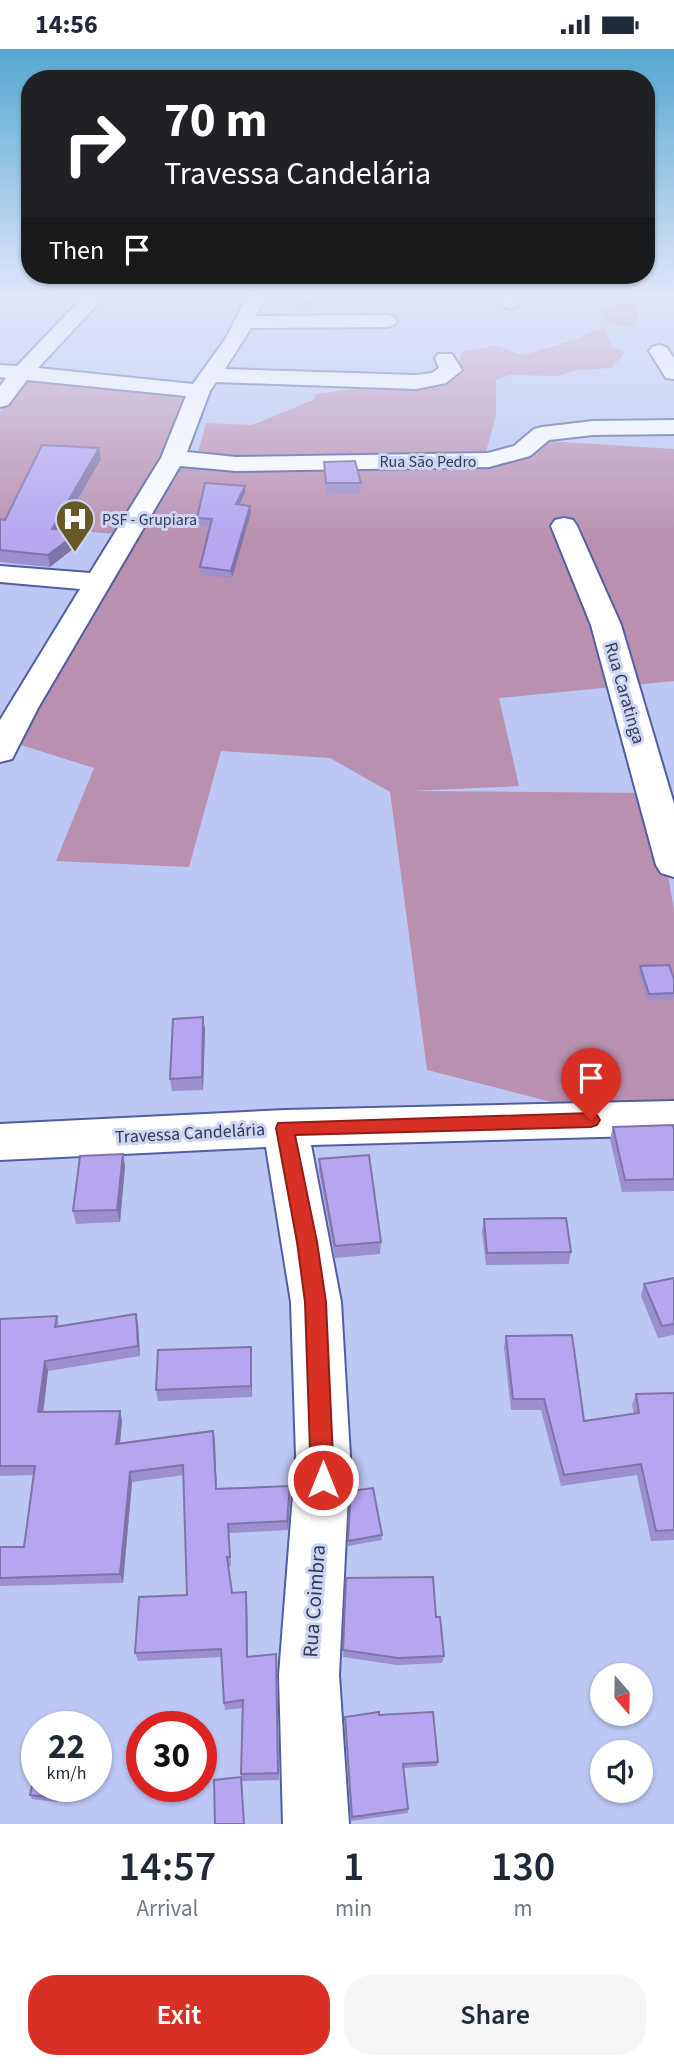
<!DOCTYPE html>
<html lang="en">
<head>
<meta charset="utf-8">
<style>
  body { margin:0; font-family:"Source Sans 3",sans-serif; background:#f6f6f7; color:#1f2937; height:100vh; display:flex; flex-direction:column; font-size:26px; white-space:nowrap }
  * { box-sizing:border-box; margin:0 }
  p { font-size:23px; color:#747a83 }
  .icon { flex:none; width:38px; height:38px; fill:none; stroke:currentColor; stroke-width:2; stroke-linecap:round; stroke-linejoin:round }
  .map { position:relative; height:1775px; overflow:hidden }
  .side { display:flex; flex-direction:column; background:#fff; flex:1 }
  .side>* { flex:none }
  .banner { position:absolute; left:21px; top:21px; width:634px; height:214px; border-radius:28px; box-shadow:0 2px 5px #0004; background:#202124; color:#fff; overflow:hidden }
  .needle { width:46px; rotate:160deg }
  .fabs { position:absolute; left:590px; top:1614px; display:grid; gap:14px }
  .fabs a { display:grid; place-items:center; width:63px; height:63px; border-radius:50%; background:#fff; box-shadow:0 2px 5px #0004; font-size:35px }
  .speed { position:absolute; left:21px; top:1662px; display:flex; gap:14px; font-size:35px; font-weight:700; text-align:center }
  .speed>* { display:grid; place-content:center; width:91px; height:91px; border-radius:50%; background:#fff; box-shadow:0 2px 5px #0004; line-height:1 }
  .speed small { font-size:18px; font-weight:400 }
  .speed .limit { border:10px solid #d22; background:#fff; color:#111 }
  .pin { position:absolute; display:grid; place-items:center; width:60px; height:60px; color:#fff; margin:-72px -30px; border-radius:50% 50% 50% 0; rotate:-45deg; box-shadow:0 0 7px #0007 }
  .pin .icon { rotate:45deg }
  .me { position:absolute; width:77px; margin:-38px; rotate:0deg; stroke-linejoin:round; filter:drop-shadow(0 0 5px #0008) }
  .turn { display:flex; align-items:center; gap:24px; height:147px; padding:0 28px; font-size:32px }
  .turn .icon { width:91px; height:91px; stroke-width:2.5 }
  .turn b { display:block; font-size:49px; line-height:60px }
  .then { display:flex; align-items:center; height:66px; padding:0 28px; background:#0003; gap:14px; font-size:26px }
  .eta { display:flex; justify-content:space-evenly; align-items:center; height:119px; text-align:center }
  .eta b { font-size:42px; font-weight:600; line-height:49px }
  .cta { display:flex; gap:14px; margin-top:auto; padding:14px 28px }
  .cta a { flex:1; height:80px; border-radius:28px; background:#d93025; color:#fff; font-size:28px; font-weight:600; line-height:80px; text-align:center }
  .cta a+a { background:#f6f6f7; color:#1f2937 }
  .status { display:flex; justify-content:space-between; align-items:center; height:49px; padding:0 35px; background:#fff; direction:ltr }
  .status svg { height:19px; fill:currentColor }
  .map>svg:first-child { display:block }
  .green { fill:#b990b0 }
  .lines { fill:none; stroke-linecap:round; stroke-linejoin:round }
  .minor-casing { stroke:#515ea1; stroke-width:4 }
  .minor { fill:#fff; fill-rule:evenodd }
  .wall { fill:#9c8fce }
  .shaded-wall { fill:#7f74a7 }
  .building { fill:#b5a6ef; stroke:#7f74a7; stroke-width:2 }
  .route { fill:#d93025; stroke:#8d1f18; stroke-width:2 }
  .labels { text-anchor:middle; stroke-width:6; stroke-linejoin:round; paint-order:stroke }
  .far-street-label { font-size:16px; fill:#343b59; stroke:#cdd5f3 }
  .far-poi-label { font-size:16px; fill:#343b59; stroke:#cdd5f3; text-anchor:start }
  .street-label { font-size:18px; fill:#343b59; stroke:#cdd5f3 }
  .near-street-label { font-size:21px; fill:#343b59; stroke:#cdd5f3 }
</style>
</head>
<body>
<div class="status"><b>14:56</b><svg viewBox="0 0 49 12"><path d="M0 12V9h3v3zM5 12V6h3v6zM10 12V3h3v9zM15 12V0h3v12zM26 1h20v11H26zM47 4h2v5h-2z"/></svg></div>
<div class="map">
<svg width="674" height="1775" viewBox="0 0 674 1775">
  <rect width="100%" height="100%" fill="#bcc7f4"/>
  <path class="green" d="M102 245H178L174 252H95Z
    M325 245H429V248L299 258V250Z
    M615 255H635L638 267 636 279 611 276 601 266 602 260 616 259Z
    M605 277 611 297 625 304 611 319 577 321 557 327 509 326 496 331V367L485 406 197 407 206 374 252 376 313 351 316 345 454 327 462 303 495 296 523 306 574 291Z
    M26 328 193 345 170 408 116 485 0 476V363Z
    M546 392 674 400V632L499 649 519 737 412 742 654 744 674 861V1055L567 1057 427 1021 390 743 330 709 221 702 189 818 56 812 94 719 21 696 46 619 177 416H452L515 411Z"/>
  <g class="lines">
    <g class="minor-casing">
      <path id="minor" d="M86 245H107L38 319 193 335 226 289 248 245H266L256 267 387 266 394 268 397 272 394 276 387 278 251 279 225 320 416 326 432 324 439 319 435 309 438 305H452L462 321 446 334 416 340 216 333 210 342 187 403 236 408 488 404 514 397 534 380 542 378 593 372 674 371V385L593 386 549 391 530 407 489 418 236 422 180 417 38 659 12 710 0 713V671L80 540 0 533V517L90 524 161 409 186 347 27 331 8 356 0 358V337L6 329 0 328V316L17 317Z
        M507 245H527L516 258 509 260 499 254Z
        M659 296 666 298 674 309V330L666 329 649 302 652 298Z
        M564 469 573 471 577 477 621 576 674 755V828L661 824 656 816 591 576 551 477 555 471Z
        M674 1052V1086L311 1096 341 1253 350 1407 339 1626 349 1775H283L279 1626 296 1407 291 1253 266 1098 0 1111V1075L285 1061Z"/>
    </g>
    <use href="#minor" class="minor"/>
  </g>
  <path class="wall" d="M101 410 61 480 81 481 83 492 50 518 0 513V470L5 471Z
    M324 413 361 434V444L326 445Z
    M245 444 239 455 250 457 251 464 232 529 201 526 200 518 211 477 197 476V469Z
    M640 917 674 930V950L647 951 639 924Z
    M203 968 205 981 203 1041 172 1042 170 1030Z
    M613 1078 674 1081V1142L622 1143 610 1090Z
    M319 1110 381 1193 380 1205 335 1209 319 1122Z
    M125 1117 120 1173 76 1175 73 1162Z
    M484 1170 571 1203 569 1215 486 1216 482 1182Z
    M674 1229V1286L658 1289 641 1247 644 1235Z
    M57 1267 59 1277 138 1275 140 1307 48 1322 43 1363 120 1362 122 1372 120 1394 213 1382 217 1439 290 1437V1446L288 1481 229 1484 231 1517H228L232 1544 246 1543 247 1552 248 1608 277 1613 279 1731 242 1732 244 1775H215L241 1728 242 1659 225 1661 224 1654 222 1608 138 1612 135 1604 187 1546 184 1426 132 1433 123 1534 0 1537V1498H24L33 1426 0 1427V1270Z
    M506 1287 584 1372 634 1365 632 1356 636 1345 674 1344V1491L651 1492 637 1426 561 1437 541 1361H511L504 1298Z
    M251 1298 252 1309V1348L158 1352 156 1341Z
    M351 1442 382 1486V1491L348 1497Z
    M346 1529 436 1568 444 1607 442 1614 397 1616 343 1608Z
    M379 1666 438 1713 437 1717 403 1719 408 1760V1764L351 1772 345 1668Z
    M37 1738H60L57 1753 32 1750 30 1746Z"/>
  <path class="shaded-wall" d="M99 399 101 410 54 491 52 480Z
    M245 437V444L236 462V455Z
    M250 457 251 464 232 529 231 522Z
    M81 481 83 492 50 518 48 506Z
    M203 968 205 981 203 1041 202 1028Z
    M123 1105 125 1117 120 1173 117 1161Z
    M136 1265 138 1275 140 1307 138 1297Z
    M251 1298 252 1309V1348L251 1337Z
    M45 1312 48 1322 42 1373 38 1363Z
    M120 1362 122 1372 119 1404 116 1395Z
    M213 1382 215 1391 217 1449 216 1440Z
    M130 1423 132 1433 123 1534 120 1525Z
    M290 1437V1446L288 1481 287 1472Z
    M246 1543 247 1552 248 1616 247 1608Z
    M57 1738H60L57 1753 55 1749Z"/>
  <path class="building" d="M42 396 99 399 52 480 81 481 48 506 0 501V470L5 471Z
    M355 412 361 434H326L324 413Z
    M205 434 245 437 236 455 250 457 231 522 200 518 212 470 197 469Z
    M669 916 674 930V944L649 945 640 917Z
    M203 968 202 1028 170 1030 173 970Z
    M673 1076 674 1081V1130L625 1131 613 1078Z
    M123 1105 117 1161 73 1162 80 1107Z
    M369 1106 381 1193 335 1197 319 1110Z
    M566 1169 571 1203 487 1204 484 1170Z
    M674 1229V1275L662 1277 644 1235Z
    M136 1265 138 1297 45 1312 38 1363 120 1362 116 1395 213 1382 216 1440 290 1437 287 1472 228 1475 230 1508H227L232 1544 246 1543 247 1608 276 1605 278 1724 241 1725 243 1651 224 1654 221 1600 135 1604 139 1548 187 1546 183 1416 130 1423 120 1525 0 1529V1498H24L35 1417H0V1270L57 1267 55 1278Z
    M572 1286 584 1372 639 1364 636 1345 674 1344V1481L656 1482 641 1415 564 1426 544 1350H513L506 1287Z
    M251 1298V1337L156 1341 158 1301Z
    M373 1439 382 1486 348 1492 351 1442Z
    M433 1528 436 1568H440L444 1607 398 1609 343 1601 346 1529Z
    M379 1663V1666L433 1663 438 1713 403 1715 408 1760 352 1768 345 1668Z
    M37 1715V1738H57L55 1749 30 1746Z
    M241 1728 244 1775H215L214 1731Z"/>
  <linearGradient id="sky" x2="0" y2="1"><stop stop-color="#54a8d0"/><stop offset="0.5" stop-color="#e1e6fa"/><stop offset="1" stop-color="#e1e6fa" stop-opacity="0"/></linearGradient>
  <rect width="674" height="493" fill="url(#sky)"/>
  <path class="route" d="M591 1064 597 1066 600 1071 597 1076 591 1078 295 1086 317 1193 326 1253 334 1431 331 1439 323 1443 315 1439 311 1431 305 1253 297 1193 276 1079 278 1074Z"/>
  <defs>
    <g id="hospital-pin" transform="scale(2.0125)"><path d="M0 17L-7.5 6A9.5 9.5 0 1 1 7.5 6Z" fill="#675926" stroke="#cdd5f3"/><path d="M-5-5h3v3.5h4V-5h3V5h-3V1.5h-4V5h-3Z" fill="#fff"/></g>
  </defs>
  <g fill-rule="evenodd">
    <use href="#hospital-pin" x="75" y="470"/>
  </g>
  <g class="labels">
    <g class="far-street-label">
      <text x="428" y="418">Rua São Pedro</text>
    </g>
    <g class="far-poi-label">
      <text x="102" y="476">PSF - Grupiara</text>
    </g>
    <g class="street-label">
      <text transform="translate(625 644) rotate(74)" y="6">Rua Caratinga</text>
      <text transform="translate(190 1084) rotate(-3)" y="6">Travessa Candelária</text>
    </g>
    <g class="near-street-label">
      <text transform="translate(314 1552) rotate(-86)" y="7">Rua Coimbra</text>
    </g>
  </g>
</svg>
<div class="fabs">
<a><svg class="needle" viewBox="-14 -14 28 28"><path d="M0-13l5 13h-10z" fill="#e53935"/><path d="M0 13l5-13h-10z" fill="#747a83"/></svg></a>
<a><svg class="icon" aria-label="sound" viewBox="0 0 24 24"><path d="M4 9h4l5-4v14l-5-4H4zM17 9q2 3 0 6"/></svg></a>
</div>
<div class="speed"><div>22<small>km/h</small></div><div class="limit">30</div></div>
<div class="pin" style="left:591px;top:1071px;background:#d93025"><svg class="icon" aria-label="arrive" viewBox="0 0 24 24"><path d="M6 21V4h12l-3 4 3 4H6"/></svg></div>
<svg class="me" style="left:323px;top:1431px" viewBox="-20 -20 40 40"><circle r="17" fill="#d93025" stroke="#fff" stroke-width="3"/><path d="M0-11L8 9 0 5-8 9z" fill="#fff"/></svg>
<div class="banner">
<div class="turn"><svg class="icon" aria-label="right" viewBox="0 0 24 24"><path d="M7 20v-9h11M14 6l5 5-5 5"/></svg><div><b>70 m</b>Travessa Candelária</div></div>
<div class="then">Then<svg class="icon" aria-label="arrive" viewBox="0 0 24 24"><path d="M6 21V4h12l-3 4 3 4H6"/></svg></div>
</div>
</div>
<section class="side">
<div class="eta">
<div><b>14:57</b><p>Arrival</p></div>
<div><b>1</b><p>min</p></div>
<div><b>130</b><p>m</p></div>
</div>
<div class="cta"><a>Exit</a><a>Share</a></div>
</section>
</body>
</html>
